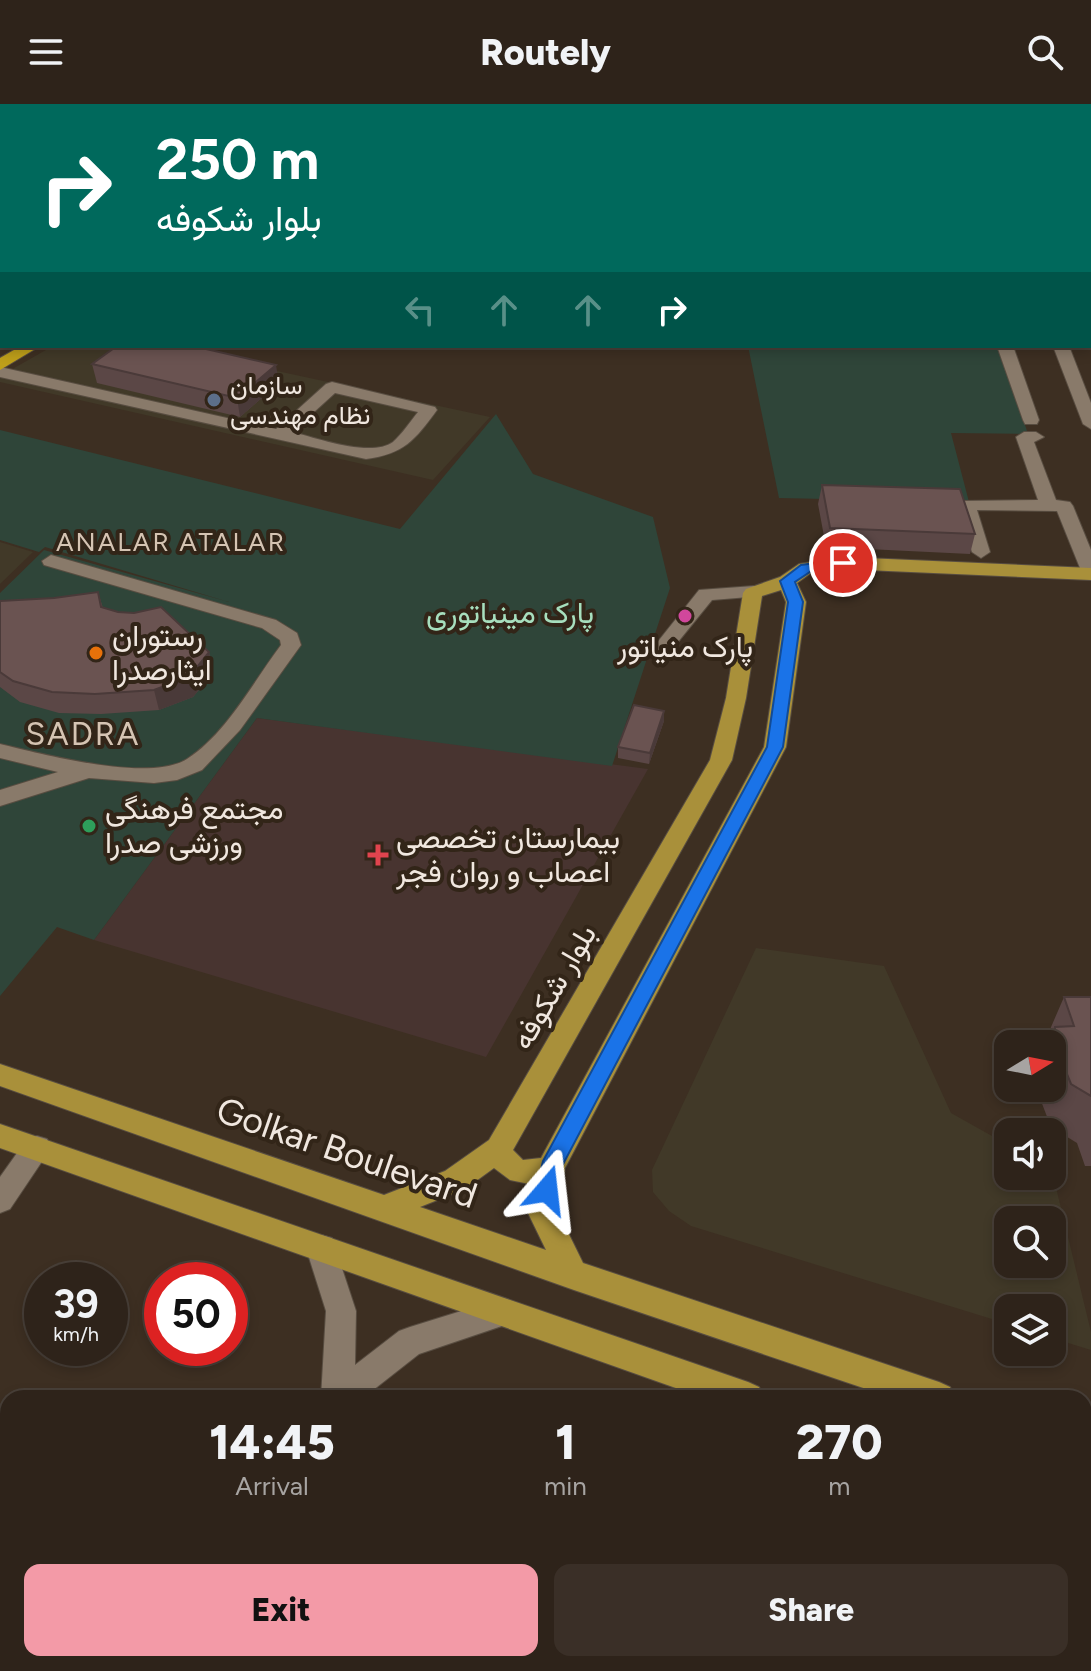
<!DOCTYPE html>
<html lang="en">
<head>
<meta charset="utf-8">
<style>
  body { margin:0; font-family:Figtree,Vazirmatn,sans-serif; background:#3a2f27; color:#f1f3f6; height:100vh; display:flex; flex-direction:column; font-size:30px; white-space:nowrap }
  * { box-sizing:border-box; margin:0 }
  p { font-size:26px; color:#a7a4a2 }
  .icon { flex:none; width:44px; height:44px; fill:none; stroke:currentColor; stroke-width:2; stroke-linecap:round; stroke-linejoin:round }
  .map { position:relative; flex:1; overflow:hidden }
  .details { position:absolute; left:0px; top:1286px; width:1092px; height:282px; display:flex; flex-direction:column; background:#2e231a; border-radius:24px 24px 0 0; box-shadow:0 4px 12px #0003,0 0 0 2px #494039 }
  .details>* { flex:none }
  .guide { position:absolute; left:0px; top:0px; width:1092px; height:244px; box-shadow:0 4px 12px #0003,0 0 0 2px #494039; background:#00695c; color:#fff; overflow:hidden }
  .needle { width:52px; rotate:80deg }
  .controls { position:absolute; left:994px; top:926px; display:grid; gap:16px }
  .controls a { display:grid; place-items:center; width:72px; height:72px; border-radius:16px; background:#2e231a; box-shadow:0 4px 12px #0003,0 0 0 2px #494039; font-size:40px }
  .speed { position:absolute; left:24px; top:1158px; display:flex; gap:16px; font-size:40px; font-weight:700; text-align:center }
  .speed>* { display:grid; place-content:center; width:104px; height:104px; border-radius:50%; background:#2e231a; box-shadow:0 4px 12px #0003,0 0 0 2px #494039; line-height:1 }
  .speed small { font-size:20px; font-weight:400 }
  .speed .limit { border:12px solid #d22; background:#fff; color:#111 }
  .pin { position:absolute; display:grid; place-items:center; width:68px; height:68px; color:#fff; margin:-34px; border:4px solid #fff; border-radius:50%; box-shadow:0 2px 8px #0007 }
  .me { position:absolute; width:88px; margin:-44px; rotate:17deg; stroke-linejoin:round; filter:drop-shadow(0 0 6px #0008) }
  .turn { display:flex; align-items:center; gap:28px; height:168px; padding:0 24px; font-size:36px }
  .turn .icon { width:104px; height:104px; stroke-width:2.5 }
  .turn b { display:block; font-size:56px; line-height:68px }
  .lanes { display:flex; align-items:center; height:76px; padding:0 24px; background:#0003; justify-content:center; gap:40px; direction:ltr }
  .lanes .off { opacity:.35 }
  .eta { display:flex; justify-content:space-evenly; align-items:center; height:136px; text-align:center }
  .eta b { font-size:48px; font-weight:800; line-height:56px }
  .button { display:flex; gap:16px; margin-top:auto; padding:16px 24px }
  .button a { flex:1; height:92px; border-radius:16px; background:#f39aa7; color:#111; font-size:32px; font-weight:800; line-height:92px; text-align:center }
  .button a+a { background:#3a2f27; color:#f1f3f6 }
  header { display:flex; justify-content:space-between; align-items:center; height:104px; padding:0 24px; background:#2e231a; font-size:36px; font-weight:800 }
  .map>svg:first-child { display:block }
  .commercial { fill:#413928; fill-rule:evenodd }
  .medical { fill:#483430 }
  .green { fill:#2f4539 }
  .lines { fill:none; stroke-linecap:round; stroke-linejoin:round }
  .river { fill:#395e63; fill-rule:evenodd }
  .minor-casing { stroke:#584d41; stroke-width:2 }
  .major-casing { stroke:#584d41; stroke-width:2 }
  .highway-casing { stroke:#584d41; stroke-width:2 }
  .minor { fill:#897a6a; fill-rule:evenodd }
  .major { fill:#a9903a; fill-rule:evenodd }
  .highway { fill:#be9f1a; fill-rule:evenodd }
  .wall { fill:#5b4746 }
  .shaded-wall { fill:#4a3a39 }
  .building { fill:#6a5351; stroke:#4a3a39; stroke-width:2 }
  .route { fill:#1a73e8; stroke:#114b97; stroke-width:2 }
  .service-dot { fill:#5c6f8a; stroke:#322518; stroke-width:3 }
  .hotel-dot { fill:#d1479c; stroke:#322518; stroke-width:3 }
  .food-dot { fill:#e8710a; stroke:#322518; stroke-width:3 }
  .leisure-dot { fill:#2e9e5b; stroke:#322518; stroke-width:3 }
  .health-dot { fill:#e0444e; stroke:#322518; stroke-width:3 }
  .labels { text-anchor:middle; stroke-width:8; stroke-linejoin:round; paint-order:stroke }
  .far-poi-label { font-size:26px; fill:#f0e7df; stroke:#322518; text-anchor:start }
  .far-neighbourhood-label { font-size:26px; letter-spacing:2px; fill:#d5c4b3; stroke:#322518 }
  .park-label { font-size:30px; fill:#a7dfbe; stroke:#322518 }
  .poi-label { font-size:30px; fill:#f0e7df; stroke:#322518; text-anchor:start }
  .street-label { font-size:30px; fill:#f0e7df; stroke:#322518 }
  .neighbourhood-label { font-size:32px; letter-spacing:2px; fill:#d5c4b3; stroke:#322518 }
  .near-street-label { font-size:36px; fill:#f0e7df; stroke:#322518 }
</style>
</head>
<body>
<header><svg class="icon" aria-label="menu" viewBox="0 0 24 24"><path d="M4 6h16M4 12h16M4 18h16"/></svg>Routely<svg class="icon" aria-label="search" viewBox="0 0 24 24"><circle cx="10" cy="10" r="6"/><path d="M15 15l6 6"/></svg></header>
<div class="map">
<svg width="1091" height="1567" viewBox="0 0 1091 1567">
  <rect width="100%" height="100%" fill="#3d2f22"/>
  <path class="commercial" d="M53 242H162L490 313 433 376 0 278V272Z
    M0 438 33 448 0 480Z
    M756 844 884 862 951 1009 1008 1041V1072H1052V1067L1091 1228V1246L1052 1234V1204H1008V1220L691 1122 669 1107 653 1088 652 1066ZM1008 1116H1052V1160H1008Z"/>
  <path class="medical" d="M257 614 648 665 486 953 94 836Z
    M1084 1509 1091 1512V1567H804L807 1560H1084Z"/>
  <path class="green" d="M748 242H999L1028 330 951 329 969 398 779 394Z
    M496 310 533 370 653 413 670 484 612 662 257 614 94 836 57 823 0 892V489L44 446 229 498 45 443 39 448 0 436V326L400 425Z"/>
  <g class="lines">
    <path class="river" d="M303 0H326L301 2Z
      M2 178V194L0 195V179Z"/>
    <g class="minor-casing">
      <path id="minor" d="M667 0H692L694 2H669Z
        M811 0H839L841 2H813Z
        M887 0H899V2H887Z
        M2 25V34L0 35V26Z
        M1090 217H1091V227H1090Z
        M997 242H1013L1039 316 1037 320H1025L1023 316Z
        M1053 242H1069L1091 299V325L1083 320Z
        M0 263 276 325 326 280 332 278 435 303 437 306C415 336 404 350 366 355L0 273ZM335 289 418 308C410 318 402 330 393 338 371 354 317 334 292 328Z
        M1024 328H1036L1044 333 1034 338 1056 396 1070 398 1073 402 1091 446V475L1082 469 1057 407 977 406 990 448 981 454 972 448 957 401 960 397 1038 396 1016 333Z
        M51 451 276 516 297 529 301 541 240 626 202 666 177 676 154 679 89 674 0 702V686L58 668 0 654V640C42 650 150 679 187 655 227 629 253 578 281 541L280 536 262 524 44 461 42 457Z
        M754 482 761 484 764 488 761 492 712 496 669 549H655L652 545 699 486Z
        M37 1032 47 1035 51 1044 10 1105 0 1109V1073L27 1035Z
        M321 1131 332 1134 356 1207 355 1261 399 1227 410 1223 503 1194 514 1198 518 1208 514 1218 419 1250 363 1294H321L326 1207 306 1144 310 1134Z
        M1084 1513 1091 1516V1552L1084 1549Z
        M166 1560H203L200 1567H163Z
        M839 1560H876L873 1567H836Z"/>
    </g>
    <g class="major-casing">
      <path id="major" d="M2 78V86L0 87V79Z
        M2 97V105L0 106V98Z
        M843 453 1091 464V476L843 465 811 469 797 479 806 498 786 643 565 1064 558 1108 583 1159 939 1278 950 1283 955 1294H893L574 1186 0 982V960L384 1091 445 1067 489 1036 710 656 726 594 743 489 746 485 780 473 799 460ZM781 486 786 498 764 643 541 1054 523 1056 513 1046 732 656 746 594 762 492ZM494 1064 510 1076 534 1081 528 1109 546 1146 420 1103 465 1085Z
        M0 1020 748 1278 759 1283 764 1294H704L0 1044Z
        M1084 1326 1091 1328V1361L1084 1359Z
        M1084 1395 1091 1397V1431L1084 1429Z"/>
    </g>
    <g class="highway-casing">
      <path id="highway" d="M2 230V240L0 241V231Z
        M21 242H40L0 266V254Z"/>
    </g>
    <use href="#minor" class="minor"/>
    <use href="#major" class="major"/>
    <use href="#highway" class="highway"/>
  </g>
  <path class="wall" d="M92 260 279 279 240 313 97 279Z
    M822 381 975 430 970 450 826 443 818 400Z
    M98 488 103 504 209 548 213 569 193 593 159 606 101 610 59 609 20 598 0 583V497L54 494Z
    M664 607V617L649 660 618 654V643Z
    M1064 893H1091V1062H1085L1077 1039 1051 1023 1036 984H1052V940H1046L1045 937Z"/>
  <path class="shaded-wall" d="M276 261 279 279 240 313 237 294Z
    M209 548 213 569 193 593 159 606 154 586Z
    M664 607V617L649 660 650 649Z"/>
  <path class="building" d="M117 242H193L276 261 237 294 92 260Z
    M822 381 960 385 975 430 830 424Z
    M98 488 101 503 118 508 134 509 161 503 209 548 189 573 154 586 95 590 52 588 13 577 0 568V497L54 494Z
    M634 601 664 607 650 649 618 643Z
    M1064 893H1091V992L1071 980 1054 938 1055 923 1074 922Z
    M999 1560H1008L1012 1567H985Z
    M1056 1560H1083L1088 1567H1040Z"/>
  <path class="route" d="M843 455 848 456V462L810 468 795 478 803 498 783 643 561 1064 555 1093 547 1096 539 1093 536 1086 543 1057 767 643 788 498 780 477 801 461Z"/>
  <circle class="service-dot" cx="214" cy="296" r="8"/>
  <circle class="hotel-dot" cx="685" cy="512" r="8"/>
  <circle class="food-dot" cx="96" cy="549" r="8"/>
  <circle class="leisure-dot" cx="89" cy="722" r="8"/>
  <path class="health-dot" d="M374 739h8v8h8v8h-8v8h-8v-8h-8v-8h8z"/>
  <g class="labels">
    <g class="far-poi-label">
      <text x="230" y="290">سازمان<tspan x="230" dy="30">نظام مهندسی</tspan></text>
    </g>
    <g class="far-neighbourhood-label">
      <text x="171" y="447">ANALAR ATALAR</text>
    </g>
    <g class="park-label">
      <text x="510" y="519">پارک مینیاتوری</text>
    </g>
    <g class="poi-label">
      <text x="112" y="542">رستوران<tspan x="112" dy="34">ایثارصدرا</tspan></text>
      <text x="685" y="553" text-anchor="middle">پارک منیاتور</text>
      <text x="105" y="715">مجتمع فرهنگی<tspan x="105" dy="34">ورزشی صدرا</tspan></text>
      <text x="396" y="744">بیمارستان تخصصی<tspan x="396" dy="34">اعصاب و روان فجر</tspan></text>
    </g>
    <g class="street-label">
      <text transform="translate(554 883) rotate(-60)" y="10">بلوار شکوفه</text>
    </g>
    <g class="neighbourhood-label">
      <text x="83" y="641">SADRA</text>
    </g>
    <g class="near-street-label">
      <text transform="translate(347 1048) rotate(19)" y="13">Golkar Boulevard</text>
    </g>
  </g>
</svg>
<div class="controls">
<a><svg class="needle" viewBox="-14 -14 28 28"><path d="M0-13l5 13h-10z" fill="#e53935"/><path d="M0 13l5-13h-10z" fill="#a7a4a2"/></svg></a>
<a><svg class="icon" aria-label="sound" viewBox="0 0 24 24"><path d="M4 9h4l5-4v14l-5-4H4zM17 9q2 3 0 6"/></svg></a>
<a><svg class="icon" aria-label="search" viewBox="0 0 24 24"><circle cx="10" cy="10" r="6"/><path d="M15 15l6 6"/></svg></a>
<a><svg class="icon" aria-label="layers" viewBox="0 0 24 24"><path d="M12 4l9 5-9 5-9-5zM3 14l9 5 9-5"/></svg></a>
</div>
<div class="speed"><div>39<small>km/h</small></div><div class="limit">50</div></div>
<div class="pin" style="left:843px;top:459px;background:#d93025"><svg class="icon" aria-label="arrive" viewBox="0 0 24 24"><path d="M6 21V4h12l-3 4 3 4H6"/></svg></div>
<svg class="me" style="left:547px;top:1086px" viewBox="-20 -20 40 40"><path d="M0-17L14 15 0 8-14 15z" fill="#1a73e8" stroke="#fff" stroke-width="4"/></svg>
<div class="guide">
<div class="turn"><svg class="icon" aria-label="right" viewBox="0 0 24 24"><path d="M7 20v-9h11M14 6l5 5-5 5"/></svg><div><b>250 m</b>بلوار شکوفه</div></div>
<div class="lanes"><svg class="icon off" aria-label="left" viewBox="0 0 24 24"><path d="M17 20v-9H6M10 6l-5 5 5 5"/></svg><svg class="icon off" aria-label="ahead" viewBox="0 0 24 24"><path d="M12 20V5M6 11l6-6 6 6"/></svg><svg class="icon off" aria-label="ahead" viewBox="0 0 24 24"><path d="M12 20V5M6 11l6-6 6 6"/></svg><svg class="icon" aria-label="right" viewBox="0 0 24 24"><path d="M7 20v-9h11M14 6l5 5-5 5"/></svg></div>
</div>
<section class="details">
<div class="eta">
<div><b>14:45</b><p>Arrival</p></div>
<div><b>1</b><p>min</p></div>
<div><b>270</b><p>m</p></div>
</div>
<div class="button"><a>Exit</a><a>Share</a></div>
</section>
</div>
</body>
</html>
